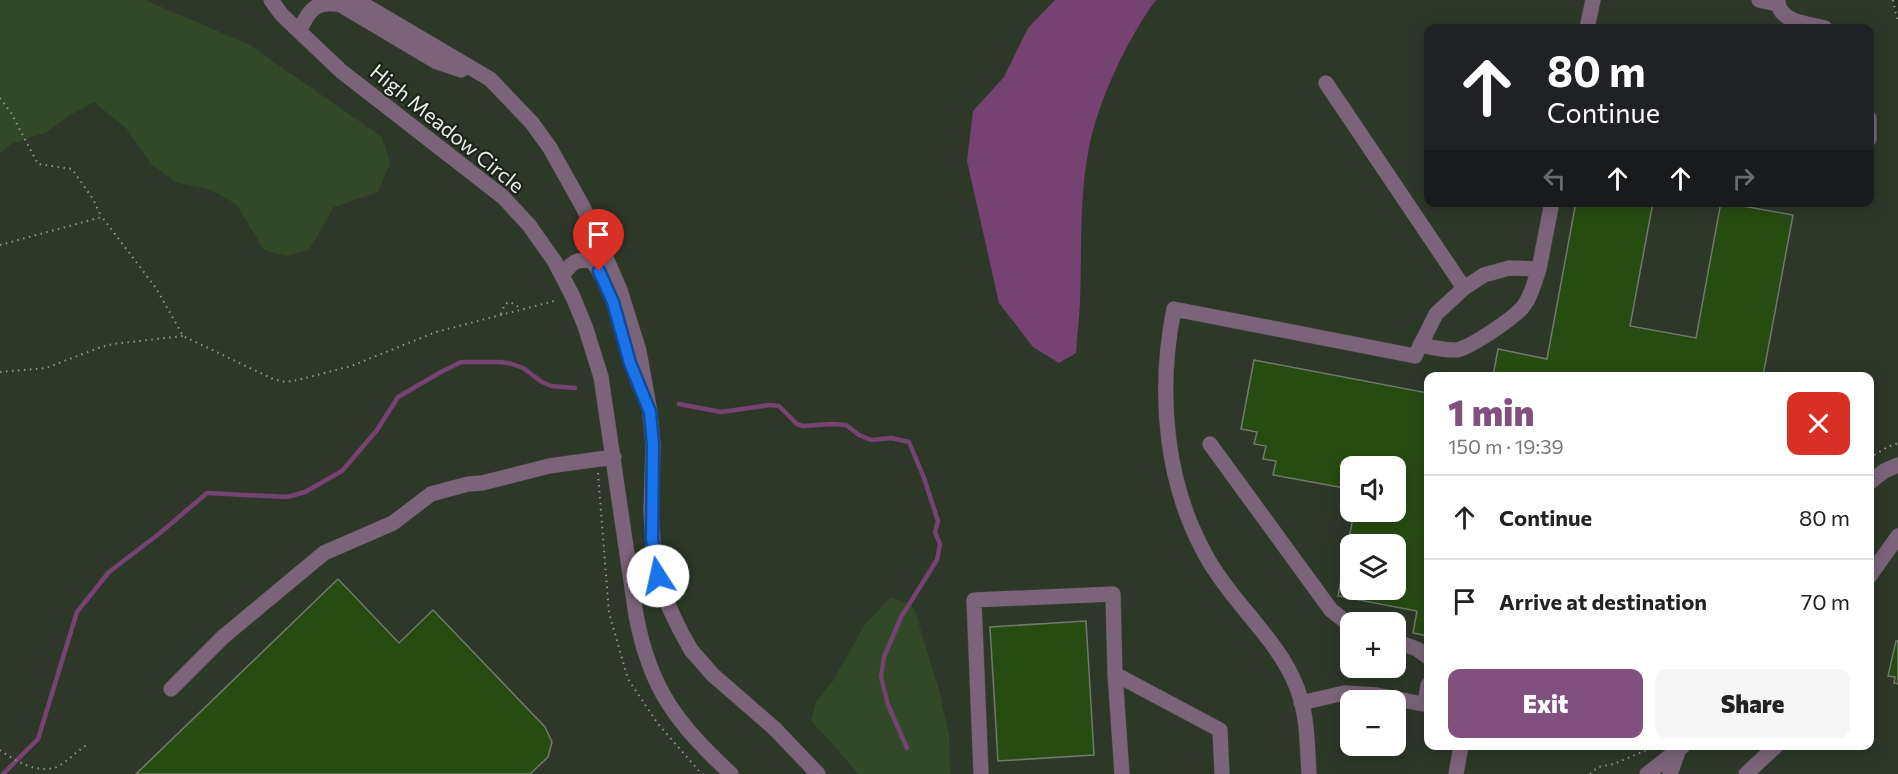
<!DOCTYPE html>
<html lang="en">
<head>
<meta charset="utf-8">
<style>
  body { margin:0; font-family:Commissioner,sans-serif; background:#f6f6f6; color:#222; height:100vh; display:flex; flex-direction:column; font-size:22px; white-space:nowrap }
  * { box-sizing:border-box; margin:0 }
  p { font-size:20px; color:#767676 }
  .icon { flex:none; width:33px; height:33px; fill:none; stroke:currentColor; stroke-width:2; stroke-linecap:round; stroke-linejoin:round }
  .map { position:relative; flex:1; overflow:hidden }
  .panel { position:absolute; left:1424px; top:372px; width:450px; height:378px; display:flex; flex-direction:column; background:#fff; border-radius:12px; box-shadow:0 3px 15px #0003 }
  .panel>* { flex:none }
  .hud { position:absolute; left:1424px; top:24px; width:450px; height:183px; border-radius:12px; box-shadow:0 3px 15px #0003; background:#202124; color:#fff; overflow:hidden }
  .buttons { position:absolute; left:1340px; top:456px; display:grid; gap:12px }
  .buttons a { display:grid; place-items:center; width:66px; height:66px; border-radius:12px; background:#fff; box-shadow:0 3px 15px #0003; font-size:30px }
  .pin { position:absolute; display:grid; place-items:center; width:51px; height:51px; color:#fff; margin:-62px -26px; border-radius:50% 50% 50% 0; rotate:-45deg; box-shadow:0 0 6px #0007 }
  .pin .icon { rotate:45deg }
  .me { position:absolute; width:66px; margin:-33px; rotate:350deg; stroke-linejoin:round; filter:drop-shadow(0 0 4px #0008) }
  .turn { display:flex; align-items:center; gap:21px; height:126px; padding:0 24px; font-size:27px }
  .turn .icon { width:78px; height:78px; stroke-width:2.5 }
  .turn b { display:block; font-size:42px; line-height:51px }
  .lanes { display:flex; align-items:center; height:57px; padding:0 24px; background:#0003; justify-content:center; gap:30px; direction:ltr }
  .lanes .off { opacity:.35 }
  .round { display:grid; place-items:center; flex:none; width:63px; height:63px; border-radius:12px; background:#f6f6f6 }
  .overview { display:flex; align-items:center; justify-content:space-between; height:102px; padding:0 24px }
  h1 { font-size:36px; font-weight:800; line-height:45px; color:#81507e }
  .cta { display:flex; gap:12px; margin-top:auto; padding:12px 24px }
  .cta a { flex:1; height:69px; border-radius:12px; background:#81507e; color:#fff; font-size:24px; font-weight:800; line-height:69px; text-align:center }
  .cta a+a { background:#f6f6f6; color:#222 }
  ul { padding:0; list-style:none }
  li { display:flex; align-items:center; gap:18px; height:84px; padding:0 24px; border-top:2px solid #e0e0e0 }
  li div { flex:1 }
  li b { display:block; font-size:22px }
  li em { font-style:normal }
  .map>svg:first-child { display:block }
  .built { fill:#2d3829; fill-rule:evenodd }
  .green { fill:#324927 }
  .water { fill:#754271 }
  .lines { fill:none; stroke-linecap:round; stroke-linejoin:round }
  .stream { stroke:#754271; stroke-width:4.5 }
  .building { fill:#274c12; stroke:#70796d; stroke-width:1.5; fill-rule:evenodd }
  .minor-casing { stroke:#41483e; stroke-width:16 }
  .path { stroke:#90968d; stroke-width:2; stroke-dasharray:1.5 4.5; stroke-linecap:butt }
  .minor { stroke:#7b6479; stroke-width:15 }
  .route-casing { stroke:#114b97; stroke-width:15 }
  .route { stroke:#1a73e8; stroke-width:10 }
  .labels { text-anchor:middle; stroke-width:4.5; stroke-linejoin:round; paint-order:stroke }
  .street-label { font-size:21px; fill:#e9eee7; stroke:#1d231a }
</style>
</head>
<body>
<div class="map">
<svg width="1898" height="774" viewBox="0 0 1898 774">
  <rect width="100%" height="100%" fill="#262d23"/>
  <path class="built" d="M0 0H1893L1898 22V774H0ZM1428 28H1869V202H1428ZM1428 376H1869V746H1428ZM1350 466H1395V512H1350ZM1350 544H1395V590H1350ZM1350 622H1395V668H1350ZM1350 700H1395V746H1350Z"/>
  <path class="green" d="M0 0H145L248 44 382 137 390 163 378 192 334 207 309 250 286 256 264 250 236 204 209 189 177 183 151 164 126 128 94 102 70 115 47 132 11 144 0 153Z
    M891 597 910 604 914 608 939 690 949 734 950 774H858L834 745 811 721 816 701 833 681 865 624Z"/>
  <path class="water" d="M1055 0H1156C1127 39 1096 105 1088 153 1079 203 1082 253 1080 303 1079 320 1077 337 1076 353L1059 363 1033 347 999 303 967 161 973 111 1004 77 1028 28Z"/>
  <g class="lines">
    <path class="stream" d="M679 404 721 412 770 405 779 406 797 424 803 426 832 424 846 425 859 435 871 440 891 438 909 442 924 478 938 521 935 532 940 544 937 560 901 617 884 657 881 677 888 705 907 748
      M3 774 38 739 77 612 109 572 160 533 207 493 287 497 305 492 342 471 377 430 398 397 441 372 461 362H501L512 364 523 368 542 382 551 386 575 388"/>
  </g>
  <path class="building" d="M1576 202H1653L1630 326 1696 338 1721 202 1793 215 1763 376H1493L1498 349 1547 359Z
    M1254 360 1428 393V636L1413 633 1417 611 1338 596 1354 512H1395V466H1350V489L1273 475 1276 461 1263 459 1266 446 1254 444 1257 432 1241 429ZM1350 544H1395V590H1350Z
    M338 579 399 643 433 610 545 727 552 742 548 757 530 774H136Z
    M1086 621 1094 755 998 761 990 627Z
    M1896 641H1898V684L1894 683 1895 677 1888 676Z"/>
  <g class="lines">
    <g class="minor-casing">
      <path id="minor" d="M271 0 282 15 341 71 503 197 529 225 555 262 573 297 585 326 601 377 636 615C650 690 677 723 731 774
        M356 0 490 79 532 123 550 148 583 207 607 260 620 290 639 351 650 412 653 445 651 511 654 558 668 605 680 630 691 650 713 675 775 729 818 774
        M1759 0 1777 4
        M1778 0C1777 22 1809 24 1825 28
        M1587 28 1593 0
        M300 30C309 9 317 0 341 5L437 62 461 70
        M1326 83 1464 288
        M1869 118V139
        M562 276C571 263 576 258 592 261 618 293 623 346 639 384
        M1420 345C1432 347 1445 351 1457 350 1471 347 1518 316 1525 304 1532 294 1535 280 1539 269
        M1210 444 1331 610 1350 625
        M1869 483 1884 471 1898 465
        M1869 577 1898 536
        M1395 641 1417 649 1428 657
        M1115 674 1122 774
        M171 689 223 637 324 553 393 523 431 494 468 484 482 483 549 466 614 457
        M1301 703 1344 693 1377 695 1428 705
        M1425 704 1428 685
        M981 774 974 600 1113 594 1115 674 1220 730 1222 774
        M1309 774C1307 745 1308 716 1297 688 1279 640 1235 606 1209 561 1165 486 1157 393 1174 309L1415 356 1436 314 1464 288 1484 275 1509 268 1539 269 1552 202
        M1456 774 1461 746
        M1647 774 1683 746
        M1670 774 1679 749
        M1746 774 1776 746"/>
    </g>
    <path class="path" d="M1893 0 1898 23
      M0 98 11 113 38 164 72 169 93 199 101 216
      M0 245 102 217 156 288 183 336 273 379 285 382 298 380 351 366 436 332 558 300
      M501 314 505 304 510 302 522 309
      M0 372 46 368 101 347 113 344 183 336
      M1869 458 1888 447 1898 443
      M598 473 609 613 628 679 658 724 699 771 703 774
      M0 750C15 761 37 774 57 767 68 761 77 751 88 744
      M1590 774 1598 767 1614 764 1656 746"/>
    <use href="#minor" class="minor"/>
  </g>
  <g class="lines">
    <g class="route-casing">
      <path id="route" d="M599 271 613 302 630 363 650 412 653 445 652 539 658 576"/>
    </g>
    <use href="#route" class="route"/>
  </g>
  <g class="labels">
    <g class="street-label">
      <text transform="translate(447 129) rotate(39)" y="7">High Meadow Circle</text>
    </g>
  </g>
</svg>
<div class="buttons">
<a><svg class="icon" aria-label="sound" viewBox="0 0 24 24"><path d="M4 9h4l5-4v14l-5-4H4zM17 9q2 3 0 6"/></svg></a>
<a><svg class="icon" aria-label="layers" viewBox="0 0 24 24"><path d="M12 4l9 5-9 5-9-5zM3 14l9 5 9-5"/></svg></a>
<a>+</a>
<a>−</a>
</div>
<div class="pin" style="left:599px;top:271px;background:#d93025"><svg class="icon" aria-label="arrive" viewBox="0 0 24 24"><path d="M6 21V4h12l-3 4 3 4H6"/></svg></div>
<svg class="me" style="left:658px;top:576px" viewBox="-20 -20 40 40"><circle r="19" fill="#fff"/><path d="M0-13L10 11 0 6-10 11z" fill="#1a73e8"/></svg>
<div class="hud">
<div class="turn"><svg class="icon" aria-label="ahead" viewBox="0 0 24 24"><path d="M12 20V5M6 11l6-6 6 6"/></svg><div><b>80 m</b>Continue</div></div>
<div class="lanes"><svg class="icon off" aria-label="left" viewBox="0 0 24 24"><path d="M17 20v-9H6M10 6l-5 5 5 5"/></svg><svg class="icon" aria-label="ahead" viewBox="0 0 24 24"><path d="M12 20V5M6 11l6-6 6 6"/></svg><svg class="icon" aria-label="ahead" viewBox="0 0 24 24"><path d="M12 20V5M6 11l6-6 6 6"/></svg><svg class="icon off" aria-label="right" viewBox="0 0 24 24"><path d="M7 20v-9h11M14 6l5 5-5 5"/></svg></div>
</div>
<section class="panel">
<div class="overview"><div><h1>1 min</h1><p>150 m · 19:39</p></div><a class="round" style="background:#d93025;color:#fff"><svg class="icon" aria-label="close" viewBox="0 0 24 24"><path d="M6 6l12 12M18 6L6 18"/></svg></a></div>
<ul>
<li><svg class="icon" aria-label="ahead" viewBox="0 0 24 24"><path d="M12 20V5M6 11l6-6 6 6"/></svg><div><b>Continue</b></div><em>80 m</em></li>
<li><svg class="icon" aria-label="arrive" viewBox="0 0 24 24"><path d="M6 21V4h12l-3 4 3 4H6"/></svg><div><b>Arrive at destination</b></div><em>70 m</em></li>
</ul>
<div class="cta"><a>Exit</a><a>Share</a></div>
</section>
</div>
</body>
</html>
